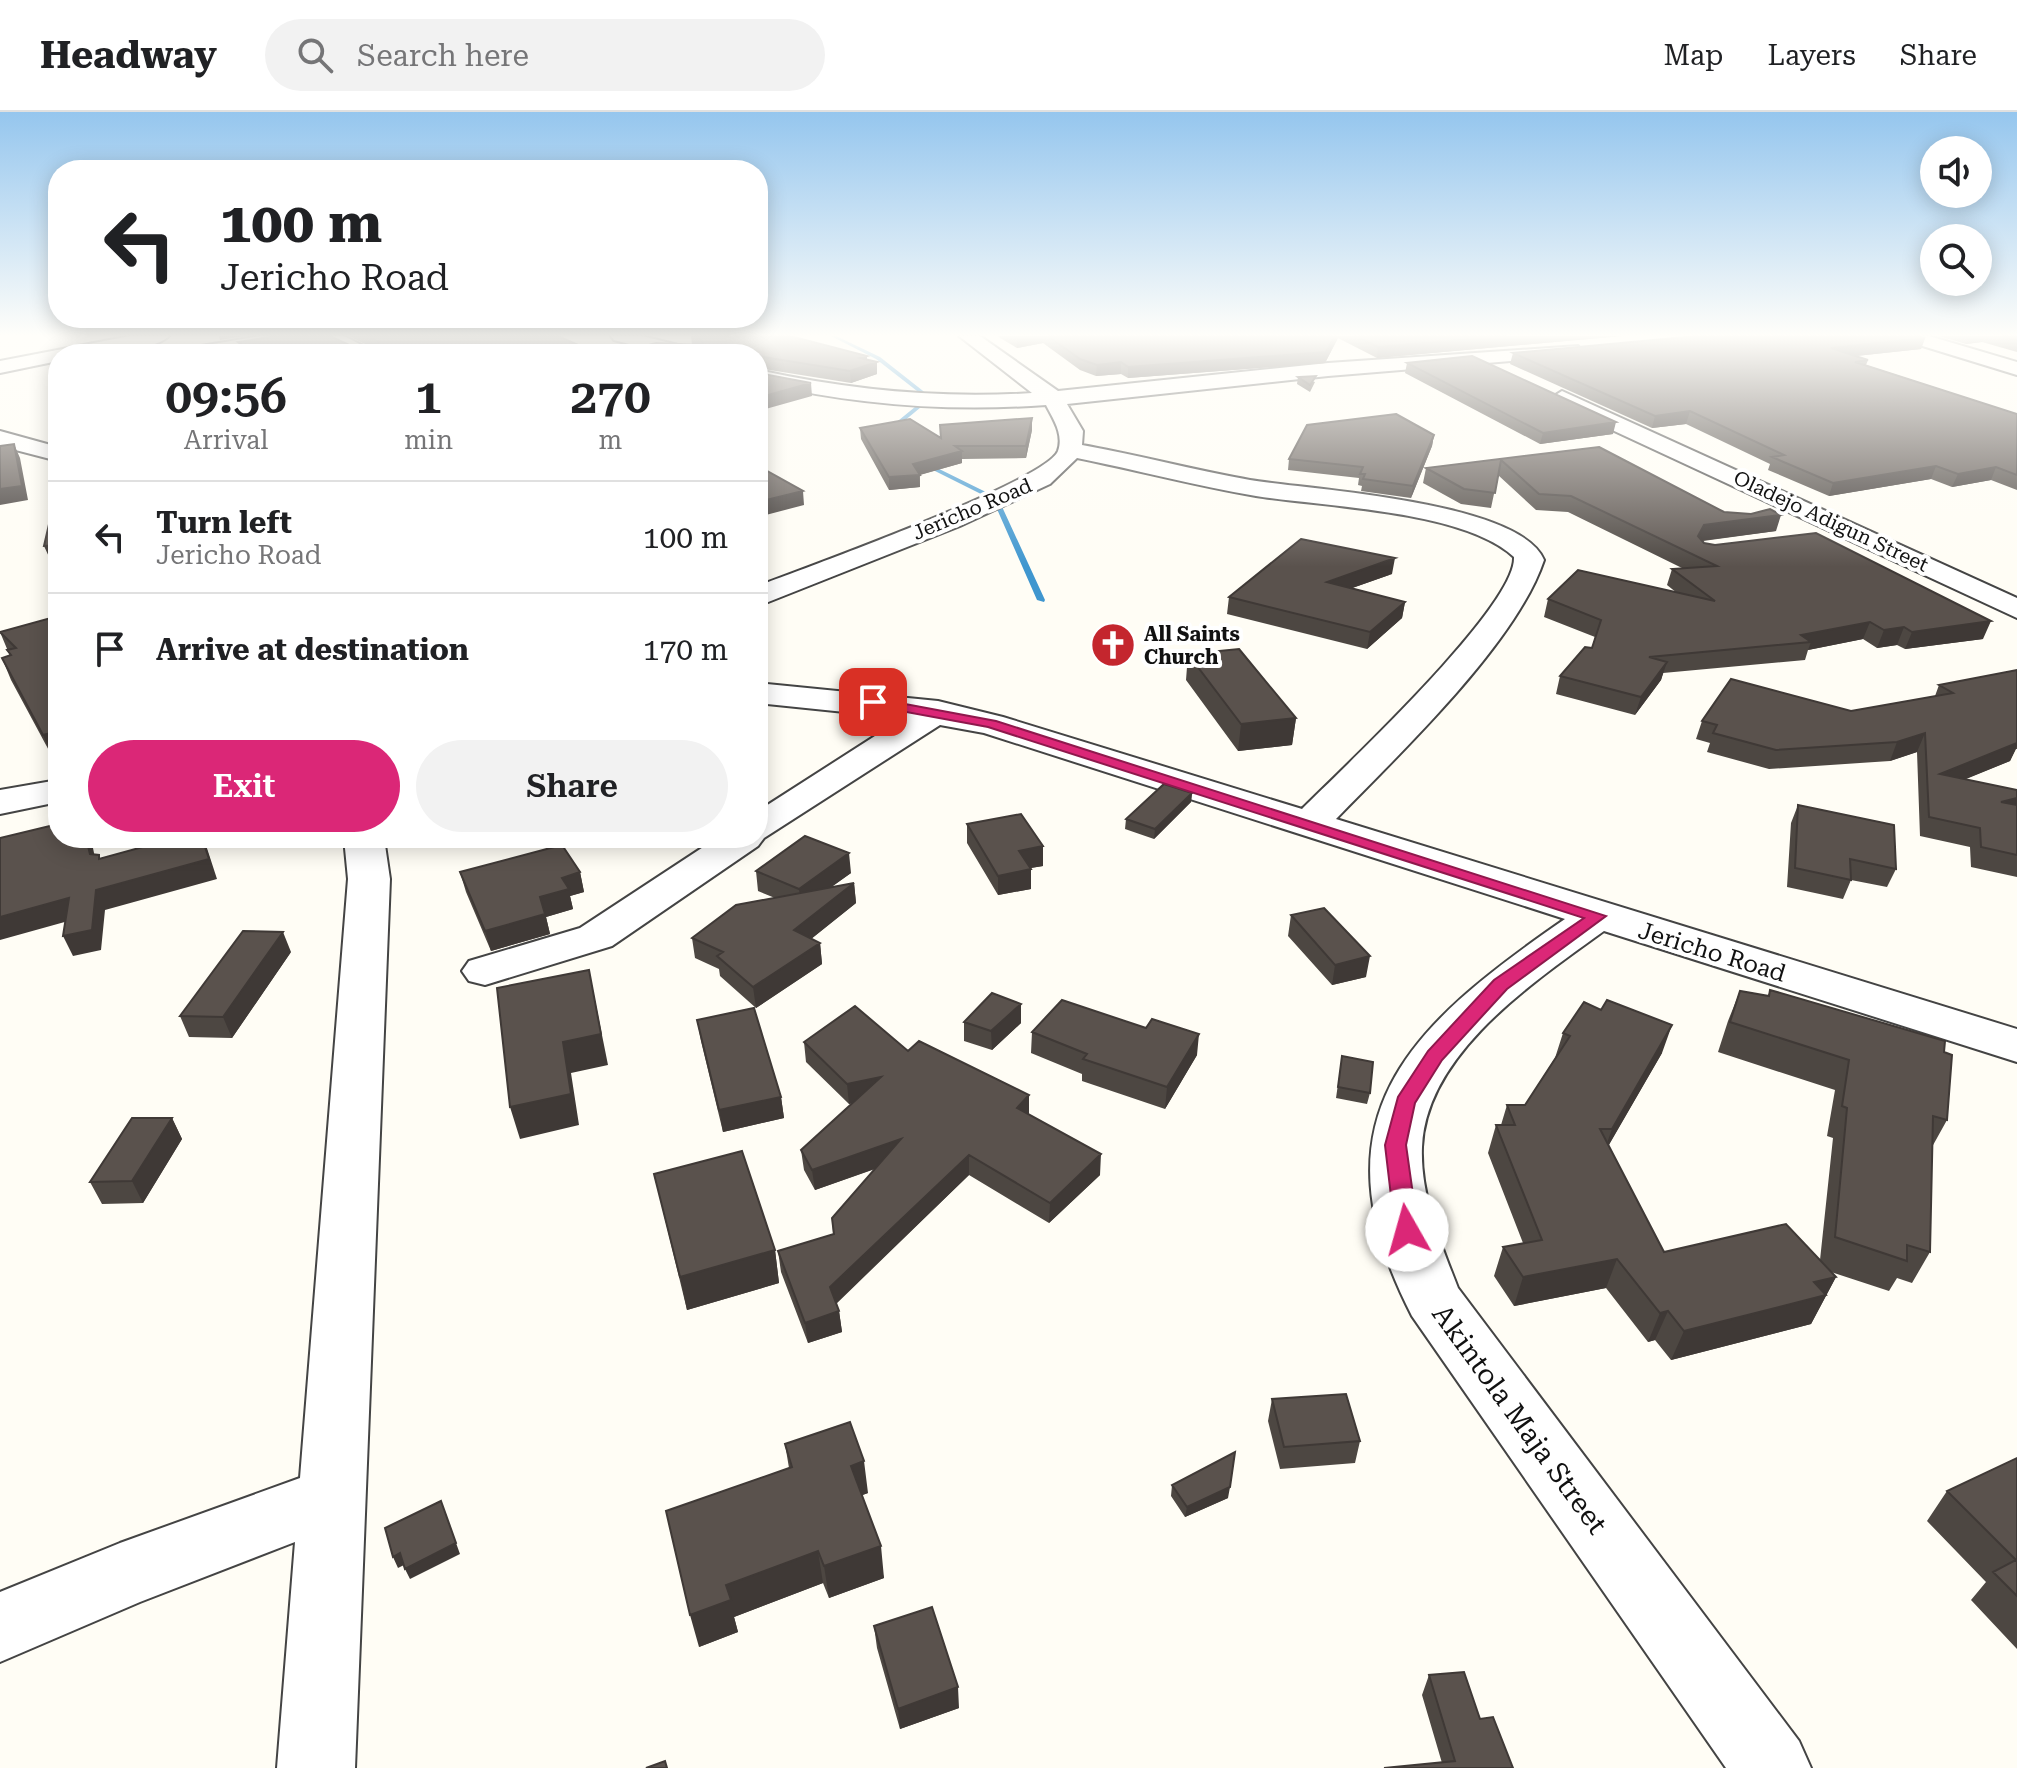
<!DOCTYPE html>
<html lang="en">
<head>
<meta charset="utf-8">
<style>
  body { margin:0; font-family:"Roboto Serif",serif; background:#f2f2f2; color:#202124; height:100vh; display:flex; flex-direction:column; font-size:30px; white-space:nowrap }
  * { box-sizing:border-box; margin:0 }
  p { font-size:26px; color:#757577 }
  .icon { flex:none; width:44px; height:44px; fill:none; stroke:currentColor; stroke-width:2; stroke-linecap:round; stroke-linejoin:round }
  .map { position:relative; flex:1; overflow:hidden }
  .drawer { position:absolute; left:48px; top:232px; width:720px; height:504px; display:flex; flex-direction:column; background:#fff; border-radius:32px; box-shadow:0 4px 20px #0003 }
  .drawer>* { flex:none }
  .guide { position:absolute; left:48px; top:48px; width:720px; height:168px; border-radius:32px; box-shadow:0 4px 20px #0003; background:#fff; color:#202124; overflow:hidden }
  .tools { position:absolute; left:1920px; top:24px; display:grid; gap:16px }
  .tools a { display:grid; place-items:center; width:72px; height:72px; border-radius:50%; background:#fff; box-shadow:0 4px 20px #0003; font-size:40px }
  .pin { position:absolute; display:grid; place-items:center; width:68px; height:68px; color:#fff; margin:-34px; border-radius:16px; box-shadow:0 4px 12px #0006 }
  .me { position:absolute; width:88px; margin:-44px; rotate:353deg; stroke-linejoin:round; filter:drop-shadow(0 0 6px #0008) }
  .turn { display:flex; align-items:center; gap:28px; height:168px; padding:0 40px; font-size:36px }
  .turn .icon { width:104px; height:104px; stroke-width:2.5 }
  .turn b { display:block; font-size:56px; line-height:68px }
  .eta { display:flex; justify-content:space-evenly; align-items:center; height:136px; text-align:center }
  .eta b { font-size:48px; font-weight:600; line-height:56px }
  .primary-button { display:flex; gap:16px; margin-top:auto; padding:16px 40px }
  .primary-button a { flex:1; height:92px; border-radius:48px; background:#db2777; color:#fff; font-size:32px; font-weight:600; line-height:92px; text-align:center }
  .primary-button a+a { background:#f2f2f2; color:#202124 }
  ul { padding:0; list-style:none }
  li { display:flex; align-items:center; gap:24px; height:112px; padding:0 40px; border-top:2px solid #e0e0e0 }
  li div { flex:1 }
  li b { display:block; font-size:30px }
  li em { font-style:normal }
  header { display:flex; align-items:center; gap:48px; box-sizing:border-box; height:112px; padding:0 40px; background:#fff; border-bottom:2px solid #e0e0e0 }
  header strong { font-size:38px }
  nav { display:flex; gap:44px; margin-inline-start:auto; font-size:28px }
  .search { width:560px; height:72px; background:#f2f2f2; display:flex; align-items:center; gap:20px; box-sizing:border-box; padding:0 28px; border-radius:44px; color:#757577; font-size:30px }
  .map>svg:first-child { display:block }
  .lines { fill:none; stroke-linecap:round; stroke-linejoin:round }
  .stream { fill:#3f96cf; fill-rule:evenodd }
  .minor-casing { stroke:#444; stroke-width:4 }
  .minor { fill:#fff; fill-rule:evenodd }
  .wall { fill:#4d4742 }
  .shaded-wall { fill:#3f3936 }
  .building { fill:#5a524d; stroke:#3f3936; stroke-width:2 }
  .route { fill:#db2777; stroke:#8e194d; stroke-width:2 }
  .labels { text-anchor:middle; stroke-width:8; stroke-linejoin:round; paint-order:stroke }
  .far-street-label { font-size:20px; fill:#111; stroke:#fff }
  .far-poi-label { font-size:20px; font-weight:bold; fill:#111; stroke:#fff; text-anchor:start }
  .street-label { font-size:24px; fill:#111; stroke:#fff }
  .near-street-label { font-size:28px; fill:#111; stroke:#fff }
</style>
</head>
<body>
<header>
<strong>Headway</strong>
<div class="search"><svg class="icon" aria-label="search" viewBox="0 0 24 24"><circle cx="10" cy="10" r="6"/><path d="M15 15l6 6"/></svg>Search here</div>
<nav><a>Map</a><a>Layers</a><a>Share</a></nav>
</header>
<div class="map">
<svg width="2017" height="1656" viewBox="0 0 2017 1656">
  <rect width="100%" height="100%" fill="#fffdf5"/>
  <g class="lines">
    <path class="stream" d="M831 224H836L880 245 932 286 892 319H888V317L926 286 876 247Z
      M921 350H925L998 386 1045 488 1044 490 1037 488 993 388 921 352Z"/>
    <g class="minor-casing">
      <path id="minor" d="M130 224H169C153 241 81 242 58 242V249L0 261V249Z
        M260 224H301L291 230 223 242 191 240 201 234Z
        M319 224H344L379 242H353Z
        M611 224H642L698 238 701 242H667L614 228Z
        M959 224H980L1058 279 1328 251 1578 234 1581 238 1571 244 1328 264 1067 292 1083 319 1082 333C1138 343 1194 358 1250 368 1311 378 1520 389 1544 448 1516 532 1399 642 1336 707L2017 917V950L1604 819C1535 869 1426 941 1422 1035 1420 1084 1441 1132 1458 1176L1799 1629 1811 1656H1726L1412 1204C1310 1006 1407 916 1565 807L984 621 940 613 764 726 758 734 612 834 485 873 469 869 462 859 469 849 580 816 717 726H758V699L903 606 758 591V571L938 589 1003 605 1302 697C1342 657 1517 494 1514 445 1463 398 1325 395 1256 384 1196 374 1137 358 1077 346L1050 372 960 414 758 494V474C802 457 1045 370 1058 339 1064 322 1053 307 1046 293 948 300 854 293 758 270V258C849 278 939 287 1032 281Z
        M1900 224H1929L2017 250V263L1903 228Z
        M1562 279 2017 486V506L1554 291 1551 286Z
        M0 319 58 335V349L0 334Z
        M58 668V690L0 702V678Z
        M344 726H384L390 767 355 1656H277L295 1430 140 1490 0 1550V1480L120 1431 300 1366 348 767Z"/>
    </g>
    <use href="#minor" class="minor"/>
  </g>
  <path class="wall" d="M349 224H558L598 242H243L238 230 367 233Z
    M691 224H790L867 244V248L877 250V262L851 271 758 256V242L692 233Z
    M997 224H1622L1377 246 1338 226 1325 251 1128 266 1121 262 1096 264 1080 258 1043 231 1017 236Z
    M1938 224H2017V240L1982 230 1966 232Z
    M1925 226 1921 237 1856 244 1868 248 1866 253 2017 302V378L1991 368 1952 375 1931 367 1829 384 1768 358 1770 352 1686 312 1652 316 1510 252 1513 241Z
    M1407 251 1613 322 1540 332 1405 261Z
    M1298 265 1315 270 1310 280 1297 272Z
    M1032 306V318L1026 346 962 347V351L920 363V375L889 378 861 327 860 316 941 325Z
    M1434 323 1432 334 1411 386 1361 379 1362 374 1358 373 1359 366 1288 358 1289 347Z
    M1599 335 1724 400 1776 419 1703 429 1704 431 1983 527 1905 537 1897 533 1877 536 1863 527 1808 538 1805 548 1663 561 1661 568 1635 603 1556 582 1560 564 1592 536 1595 525 1544 505 1548 487 1677 481 1667 473 1672 457 1682 456 1568 400 1536 398 1498 363 1491 396 1461 392 1423 371 1426 356Z
    M1392 462 1352 476 1405 490 1402 506 1367 537 1227 502 1229 485Z
    M58 504 53 646 11 568 2 546 10 544 0 520Z
    M1188 542 1296 606 1292 633 1238 639 1186 568Z
    M2017 558V637H2016L2010 649 1965 667 2017 678V765L1971 755 1970 735 1920 724 1917 640 1890 649 1769 657 1707 640 1710 631 1696 627 1702 609 1851 599 1935 584 1939 573Z
    M1192 681 1191 690 1154 727 1125 717 1126 707Z
    M1798 693 1896 757 1887 775 1851 768 1843 787 1787 775 1791 711Z
    M967 712 1043 734V754L1030 756 1031 777 998 783 967 731Z
    M594 726H625L606 736Z
    M756 759 851 761 831 775 854 771 856 791 811 827 820 831 822 852 756 896 720 864 719 857 695 846 692 826 775 786 758 779Z
    M460 760H580L584 780 570 784 573 797 546 805 550 822 491 839 466 780Z
    M1291 803 1366 865 1332 873 1288 824Z
    M291 840 232 926 189 925 180 904Z
    M1770 878 1944 940 1947 1008 1932 1035 1930 1140 1912 1171 1897 1166 1889 1179 1831 1160 1836 1165 1811 1212 1671 1248 1655 1228 1648 1230 1606 1176 1514 1194 1494 1164 1503 1135 1523 1131 1488 1041 1496 1013H1501L1507 993H1525L1555 946 1563 921 1662 941 1608 1034 1664 1140 1820 1148 1833 1026 1827 1024 1835 978 1718 940 1728 909 1740 879 1768 884Z
    M697 908 781 985 784 1006 723 1020 701 929Z
    M964 910 1021 911 992 938 964 929Z
    M1032 920 1197 943 1165 997 1082 969V962L1031 941Z
    M804 930 908 939 1029 1002 1100 1063 1049 1111 969 1063 836 1191 839 1199 842 1220 808 1231 781 1160 778 1139 833 1122 832 1106 875 1057 815 1078 804 1058 801 1038 852 991 849 992 806 950Z
    M1342 944 1370 981 1367 992 1336 986Z
    M172 1006 182 1027 143 1091 102 1092 90 1070Z
    M654 1062 775 1138 779 1171 687 1198Z
    M1272 1287 1360 1329 1355 1351 1280 1357 1268 1309Z
    M785 1332 868 1381 862 1383 884 1466 829 1486 823 1471 734 1505 738 1520 699 1535 789 1356Z
    M2017 1346V1537L1971 1488 1986 1470 1927 1409 1947 1379Z
    M1172 1373 1228 1386 1185 1405 1171 1384Z
    M874 1514 959 1596 900 1617 877 1536Z
    M1429 1563 1480 1607 1513 1656 1442 1651 1422 1583Z"/>
  <path class="shaded-wall" d="M219 224H245L220 228Z
    M1024 224H1044L1043 231 1017 236V225Z
    M1339 224 1325 251 1128 266V255Z
    M1507 224H1622L1377 246 1378 235Z
    M1969 224H1984L1982 230 1966 232Z
    M1925 226 1921 237 1828 247 1831 236Z
    M867 244V253L877 250V262L851 271 850 259 860 246Z
    M1121 250V262L1096 264 1097 253Z
    M811 271 812 284 758 299V286Z
    M1690 299 1686 312 1652 316 1655 304Z
    M1032 306V318L1026 346V334Z
    M1616 310 1613 322 1540 332 1543 321Z
    M1434 323 1432 334 1411 386 1413 374Z
    M14 332 20 346 28 388 0 393V377Z
    M962 339V351L919 363 920 375 889 378V365L913 352Z
    M1936 354 1931 367 1829 384 1833 371Z
    M1996 355 1991 368 1952 375 1958 362Z
    M803 379 804 393 758 405V390Z
    M1781 403 1776 419 1699 429 1698 424 1704 413Z
    M58 433V446L50 447 44 434Z
    M1395 446 1392 462 1324 486 1327 470Z
    M1405 490 1402 506 1367 537 1370 520Z
    M1991 509 1983 527 1905 537 1912 520Z
    M1870 510 1863 527 1808 538 1811 530 1801 523Z
    M1904 515 1897 533 1877 536 1884 518Z
    M1667 550 1661 568 1635 603 1641 585Z
    M1296 606 1292 633 1238 639 1241 612Z
    M58 619V645L53 646 43 623Z
    M1925 621 1917 640 1890 649 1897 630Z
    M2017 631V634L2010 649 1932 681 1940 662Z
    M1192 681 1191 690 1154 727 1155 717Z
    M2017 686V703L2001 690Z
    M86 726H91L98 761 90 742Z
    M202 726H208L204 727 217 767 105 798 101 838 73 844 63 824 96 778Z
    M604 726H625L606 736Z
    M1043 734V754L1019 758V739Z
    M849 741 851 761 801 797 799 777Z
    M1031 757V777L998 783V764Z
    M580 760 584 780 570 784 573 797 546 805 550 822 491 839 485 819 540 785 562 766Z
    M854 771 856 791 796 839 794 818Z
    M69 786 79 806 0 828V805Z
    M283 820 291 840 232 926 223 905Z
    M820 831 822 852 756 896 753 875Z
    M1370 844 1366 865 1332 873 1335 853Z
    M589 858 608 953 571 961 579 1013 520 1027 510 995 563 930Z
    M1021 892V911L992 938 991 919Z
    M1672 913 1662 941 1602 1045 1612 1017Z
    M1199 922 1197 943 1165 997 1167 975Z
    M881 965 882 985 849 992 847 972Z
    M1029 983V1003L1017 996Z
    M781 985 784 1006 723 1020 719 998Z
    M172 1006 182 1027 143 1091 132 1069Z
    M901 1027 902 1047 815 1078 812 1058Z
    M1101 1042 1100 1063 1049 1111 1050 1091Z
    M969 1043V1063L832 1196 830 1175Z
    M775 1138 779 1171 687 1198 680 1165Z
    M1617 1147 1606 1176 1514 1194 1523 1165Z
    M1836 1165 1811 1212 1671 1248 1684 1219 1814 1170Z
    M839 1199 842 1220 808 1231 805 1211Z
    M1668 1199 1655 1228 1648 1230 1660 1201Z
    M864 1349 868 1381 855 1386 851 1354Z
    M1230 1375 1228 1386 1185 1405 1187 1395Z
    M441 1389 460 1442 410 1467 405 1457Z
    M881 1434 884 1466 829 1486 824 1454Z
    M818 1439 823 1471 734 1505 738 1520 699 1535 690 1503 726 1473Z
    M400 1441 406 1452 398 1456 393 1445Z
    M958 1575 959 1596 900 1617 898 1597Z"/>
  <path class="building" d="M277 224H330L349 233H376L379 230 367 224H558L598 242H257L238 230Z
    M695 224H790L867 244 860 246 877 250 850 259 758 244V242H616L656 231 700 233 703 231 699 225Z
    M1048 224H1335L1326 240 1128 255 1121 250 1097 253 1080 247Z
    M1355 224H1507L1378 235Z
    M1696 224H1918L1925 226 1831 236 1868 248 1855 250 2017 302V363L1996 355 1958 362 1936 354 1833 371 1772 345 1784 343 1690 299 1655 304 1513 241Z
    M2002 224H2017V228Z
    M1472 244 1616 310 1543 321 1407 251Z
    M758 261 811 271 758 286Z
    M1316 264 1310 273 1298 265Z
    M1396 302 1434 323 1413 374 1363 367 1365 362H1360L1363 355 1289 347 1307 313Z
    M1032 306 1026 334H955L962 339 913 352 920 363 889 365 860 316 910 307 941 326 940 313Z
    M14 332 22 374 0 377V334Z
    M1599 335 1724 400 1751 402 1770 397 1781 403 1704 413 1698 424 1704 431 1715 433 1816 421 1991 509 1912 520 1904 515 1884 518 1870 510 1801 523 1811 530 1649 545 1667 550 1641 585 1560 564 1585 535 1592 536 1601 508 1548 487 1578 458 1715 489 1672 457 1717 454 1571 384 1539 382 1501 348 1495 381 1464 377 1426 356Z
    M758 354 803 379 758 390Z
    M58 373V433L44 434Z
    M1301 427 1395 446 1327 470 1405 490 1370 520 1229 485Z
    M58 504V619L43 623 2 546 11 543 7 538 16 536 0 520Z
    M1239 537 1296 606 1241 612 1188 542Z
    M2017 558V631L1940 662 2017 678V686L2001 690 2017 693V743L1981 735 1980 716 1929 705 1925 621 1897 630 1776 638 1713 621 1717 613 1702 609 1731 567 1851 599 1953 581 1939 573Z
    M1164 672 1192 681 1155 717 1126 707Z
    M1798 693 1894 713 1896 757 1850 747 1851 768 1795 756Z
    M1021 702 1043 734 1019 739 1031 757 998 764 967 712Z
    M58 712V726H86L90 742 99 743V747L172 727V726H202L209 747 96 778 92 818 63 824 69 786 0 805V726Z
    M805 724 849 741 799 777 756 759Z
    M562 733 580 760 562 766 569 777 540 785 545 802 485 819 460 760Z
    M854 771 794 818 820 831 753 875 717 844 723 840 692 826 736 793Z
    M1324 796 1370 844 1335 853 1291 803Z
    M243 819 283 820 223 905 180 904Z
    M589 858 601 922 563 930 571 982 510 995 497 876Z
    M1770 878 1945 929 1944 940 1952 943 1947 1008 1933 1004 1930 1140 1907 1133V1149L1835 1125 1847 996 1842 994 1849 948 1730 910 1740 879 1769 884Z
    M992 881 1021 892 991 919 964 910Z
    M1062 888 1146 916 1152 907 1199 922 1167 975 1083 947 1087 942 1032 920Z
    M1607 888 1672 913 1612 1017H1600L1664 1140 1786 1112 1836 1165 1814 1170 1826 1183 1684 1219 1668 1199 1660 1201 1617 1147 1523 1165 1503 1135 1542 1128 1496 1013H1515L1507 993H1525L1570 924 1563 921 1584 890 1601 898Z
    M855 894 908 939 919 929 1029 983 1017 996 1101 1042 1050 1091 969 1043 830 1175 839 1199 805 1211 778 1139 834 1122 832 1106 901 1027 812 1058 801 1038 881 965 847 972 804 930Z
    M754 896 781 985 719 998 697 908Z
    M1342 944 1373 950 1370 981 1338 975Z
    M132 1006H172L132 1069 90 1070Z
    M742 1039 775 1138 680 1165 654 1062Z
    M1346 1282 1360 1329 1284 1335 1272 1287Z
    M850 1310 864 1349 851 1354 881 1434 824 1454 818 1439 726 1473 731 1488 690 1503 666 1399 792 1355 785 1332Z
    M1235 1340 1230 1375 1187 1395 1172 1373Z
    M2017 1346V1484L1993 1460 2016 1448 1947 1379Z
    M441 1389 456 1431 405 1457 400 1441 393 1445 385 1416Z
    M932 1495 958 1575 898 1597 874 1514Z
    M1464 1560 1480 1607 1493 1605 1513 1656H1384L1455 1649 1429 1563Z
    M665 1649 667 1656H646Z"/>
  <linearGradient id="sky" x2="0" y2="1"><stop stop-color="#95c6ee"/><stop offset="0.49" stop-color="#fffefa"/><stop offset="1" stop-color="#fffefa" stop-opacity="0"/></linearGradient>
  <rect width="2017" height="455" fill="url(#sky)"/>
  <path class="route" d="M873 586 996 609 1606 804 1507 877 1442 948 1415 991 1406 1033 1418 1118 1415 1124H1398L1395 1118 1385 1033 1398 985 1428 939 1494 868 1584 806 988 615 868 593V587Z"/>
  <defs>
    <g id="church-disc" transform="scale(2.3)"><circle r="9.5" fill="#c4262e" stroke="#fff"/><path d="M-1.2-6h2.4v3.5h3.3v2.4h-3.3V6h-2.4V-.1h-3.3v-2.4h3.3Z" fill="#fff"/></g>
  </defs>
  <g fill-rule="evenodd">
    <use href="#church-disc" x="1113" y="533"/>
  </g>
  <g class="labels">
    <g class="far-street-label">
      <text transform="translate(972 397) rotate(-23)" y="7">Jericho Road</text>
      <text transform="translate(1831 409) rotate(25)" y="7">Oladejo Adigun Street</text>
    </g>
    <g class="far-poi-label">
      <text x="1144" y="529">All Saints<tspan x="1144" dy="23">Church</tspan></text>
    </g>
    <g class="street-label">
      <text transform="translate(1712 840) rotate(17)" y="8">Jericho Road</text>
    </g>
    <g class="near-street-label">
      <text transform="translate(1520 1307) rotate(54)" y="10">Akintola Maja Street</text>
    </g>
  </g>
</svg>
<div class="tools">
<a><svg class="icon" aria-label="sound" viewBox="0 0 24 24"><path d="M4 9h4l5-4v14l-5-4H4zM17 9q2 3 0 6"/></svg></a>
<a><svg class="icon" aria-label="search" viewBox="0 0 24 24"><circle cx="10" cy="10" r="6"/><path d="M15 15l6 6"/></svg></a>
</div>
<div class="pin" style="left:873px;top:590px;background:#d93025"><svg class="icon" aria-label="arrive" viewBox="0 0 24 24"><path d="M6 21V4h12l-3 4 3 4H6"/></svg></div>
<svg class="me" style="left:1407px;top:1118px" viewBox="-20 -20 40 40"><circle r="19" fill="#fff"/><path d="M0-13L10 11 0 6-10 11z" fill="#db2777"/></svg>
<div class="guide">
<div class="turn"><svg class="icon" aria-label="left" viewBox="0 0 24 24"><path d="M17 20v-9H6M10 6l-5 5 5 5"/></svg><div><b>100 m</b>Jericho Road</div></div>
</div>
<section class="drawer">
<div class="eta">
<div><b>09:56</b><p>Arrival</p></div>
<div><b>1</b><p>min</p></div>
<div><b>270</b><p>m</p></div>
</div>
<ul>
<li><svg class="icon" aria-label="left" viewBox="0 0 24 24"><path d="M17 20v-9H6M10 6l-5 5 5 5"/></svg><div><b>Turn left</b><p>Jericho Road</p></div><em>100 m</em></li>
<li><svg class="icon" aria-label="arrive" viewBox="0 0 24 24"><path d="M6 21V4h12l-3 4 3 4H6"/></svg><div><b>Arrive at destination</b></div><em>170 m</em></li>
</ul>
<div class="primary-button"><a>Exit</a><a>Share</a></div>
</section>
</div>
</body>
</html>
